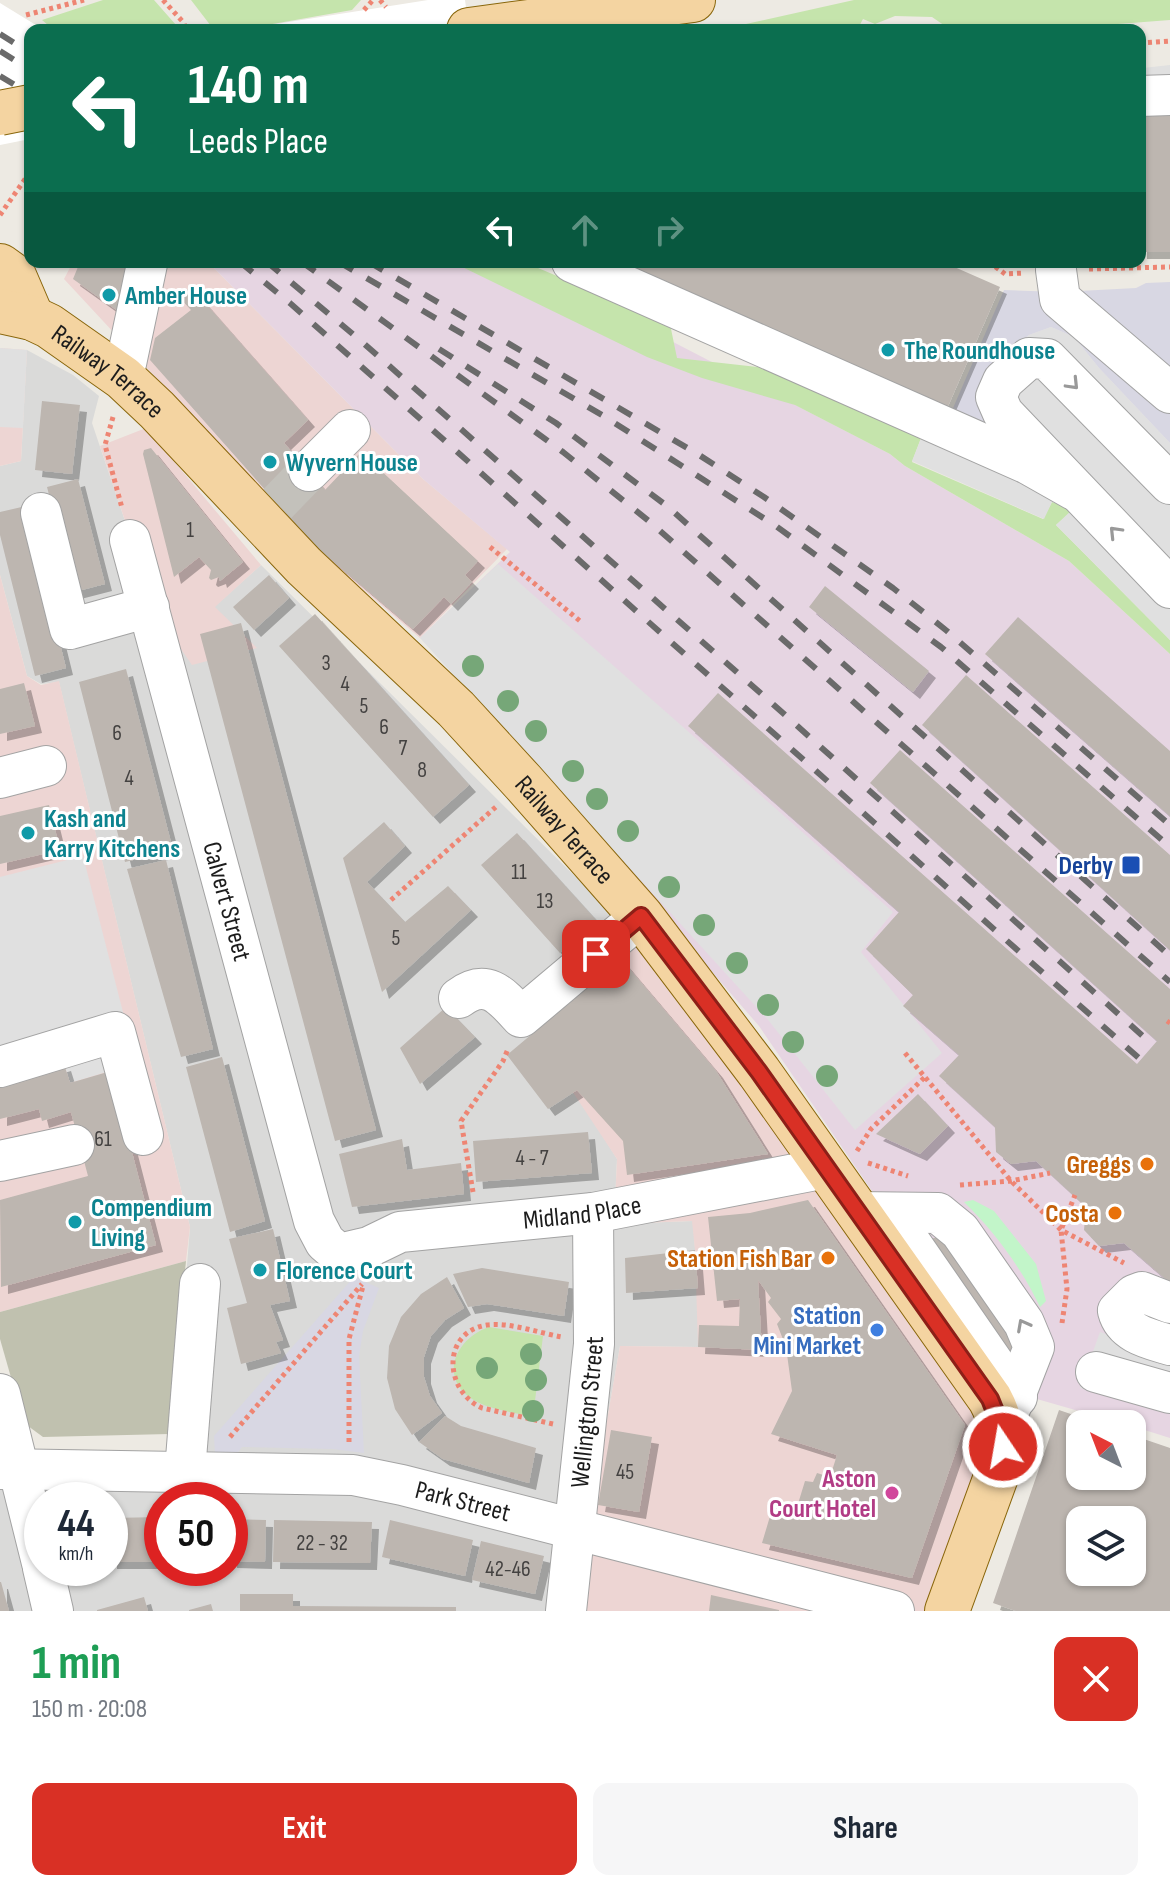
<!DOCTYPE html>
<html lang="en">
<head>
<meta charset="utf-8">
<style>
  body { margin:0; font-family:"Sofia Sans Condensed",sans-serif; background:#f6f6f7; color:#1f2937; height:100vh; display:flex; flex-direction:column; font-size:30px; white-space:nowrap }
  * { box-sizing:border-box; margin:0 }
  p { font-size:26px; color:#747a83 }
  .icon { flex:none; width:44px; height:44px; fill:none; stroke:currentColor; stroke-width:2; stroke-linecap:round; stroke-linejoin:round }
  .map { position:relative; height:1611px; overflow:hidden }
  .details { display:flex; flex-direction:column; background:#fff; flex:1 }
  .details>* { flex:none }
  .guide { position:absolute; left:24px; top:24px; width:1122px; height:244px; border-radius:16px; box-shadow:0 2px 6px #0004; background:#0b6e4f; color:#fff; overflow:hidden }
  .needle { width:52px; rotate:318deg }
  .fabs { position:absolute; left:1066px; top:1410px; display:grid; gap:16px }
  .fabs a { display:grid; place-items:center; width:80px; height:80px; border-radius:16px; background:#fff; box-shadow:0 2px 6px #0004; font-size:40px }
  .speed { position:absolute; left:24px; top:1482px; display:flex; gap:16px; font-size:40px; font-weight:700; text-align:center }
  .speed>* { display:grid; place-content:center; width:104px; height:104px; border-radius:50%; background:#fff; box-shadow:0 2px 6px #0004; line-height:1 }
  .speed small { font-size:20px; font-weight:400 }
  .speed .limit { border:12px solid #d22; background:#fff; color:#111 }
  .pin { position:absolute; display:grid; place-items:center; width:68px; height:68px; color:#fff; margin:-34px; border-radius:16px; box-shadow:0 4px 12px #0006 }
  .me { position:absolute; width:88px; margin:-44px; rotate:348deg; stroke-linejoin:round; filter:drop-shadow(0 0 6px #0008) }
  .turn { display:flex; align-items:center; gap:28px; height:168px; padding:0 32px; font-size:36px }
  .turn .icon { width:104px; height:104px; stroke-width:2.5 }
  .turn b { display:block; font-size:56px; line-height:68px }
  .lanes { display:flex; align-items:center; height:76px; padding:0 32px; background:#0003; justify-content:center; gap:40px; direction:ltr }
  .lanes .off { opacity:.35 }
  .round { display:grid; place-items:center; flex:none; width:84px; height:84px; border-radius:16px; background:#f6f6f7 }
  .head { display:flex; align-items:center; justify-content:space-between; height:136px; padding:0 32px }
  h1 { font-size:48px; font-weight:700; line-height:60px; color:#1e9e55 }
  .button { display:flex; gap:16px; margin-top:auto; padding:16px 32px }
  .button a { flex:1; height:92px; border-radius:16px; background:#d93025; color:#fff; font-size:32px; font-weight:700; line-height:92px; text-align:center }
  .button a+a { background:#f6f6f7; color:#1f2937 }
  .map>svg:first-child { display:block }
  .residential { fill:#dadad9; fill-rule:evenodd }
  .commercial { fill:#edd5d3 }
  .industrial { fill:#e6d5e2 }
  .construction { fill:#c0c1af }
  .grass { fill:#c5e4ac }
  .park { fill:#c2f5c9 }
  .parking { fill:#e0e0e0 }
  .plaza { fill:#d8d7e3 }
  .pier { fill:#fff }
  .building { fill:#bdb6b0; fill-rule:evenodd; filter:url(#shadow) }
  .lines { fill:none; stroke-linecap:round; stroke-linejoin:round }
  .minor-tunnel { stroke:#c3c1bb; stroke-width:40; stroke-dasharray:40 20; stroke-linecap:butt }
  .minor-casing { stroke:#a3a3a3; stroke-width:42 }
  .major-casing { stroke:#89660b; stroke-width:46 }
  .path { stroke:#ee8573; stroke-width:5; stroke-dasharray:4 4; stroke-linecap:butt }
  .minor { stroke:#fff; stroke-width:40 }
  .major { stroke:#f4d4a1; stroke-width:44 }
  .rail { stroke:#6a6a6a; stroke-width:6; stroke-dasharray:16 16; stroke-linecap:butt }
  .major-bridge-casing { stroke:#89660b; stroke-width:46; stroke-linecap:butt }
  .major-bridge { stroke:#f4d4a1; stroke-width:44 }
  .tree { fill:#76a778 }
  .oneway { stroke:#999 }
  .route-casing { stroke:#8d1f18; stroke-width:20 }
  .route { stroke:#d93025; stroke-width:14 }
  .culture-dot { fill:#0f9aa8; stroke:#fff; stroke-width:3 }
  .transit-dot { fill:#1a4fb4; stroke:#fff; stroke-width:3 }
  .food-dot { fill:#e8710a; stroke:#fff; stroke-width:3 }
  .shop-dot { fill:#3f7fe0; stroke:#fff; stroke-width:3 }
  .hotel-dot { fill:#d1479c; stroke:#fff; stroke-width:3 }
  .labels { text-anchor:middle; stroke-width:6; stroke-linejoin:round; paint-order:stroke }
  .number-label { font-size:22px; fill:#444241 }
  .culture-label { font-size:26px; font-weight:bold; fill:#0d838f; stroke:#fff; text-anchor:start }
  .street-label { font-size:26px; fill:#1c1c1c; stroke:#fff }
  .transit-label { font-size:26px; font-weight:bold; fill:#164399; stroke:#fff; text-anchor:end }
  .food-label { font-size:26px; font-weight:bold; fill:#c56008; stroke:#fff; text-anchor:end }
  .shop-label { font-size:26px; font-weight:bold; fill:#366cbe; stroke:#fff; text-anchor:end }
  .hotel-label { font-size:26px; font-weight:bold; fill:#b23c85; stroke:#fff; text-anchor:end }
</style>
</head>
<body>
<div class="map">
<svg width="1170" height="1611" viewBox="0 0 1170 1611">
  <defs>
    <filter id="shadow"><feDropShadow dx="7" dy="7" stdDeviation="0" flood-color="#0004"/></filter>
  </defs>
  <rect width="100%" height="100%" fill="#edeae3"/>
  <path class="residential" d="M27 350 73 375 99 396 92 423 156 613 256 648 214 607 261 565 621 922 588 1112 617 1159 614 1224 693 1221 698 1288V1347L620 1346 589 1523 563 1611H0V1454L172 1455 190 1227 59 682 41 684 27 676 0 575V466L21 461ZM42 1500H110V1568H42ZM162 1500H230V1568H162Z"/>
  <path class="commercial" d="M73 262H208L423 479 507 549 420 638 312 546 64 279Z
    M0 348 27 350 21 461 0 466Z
    M146 428 261 565 215 607 257 648 192 665 156 613 100 446Z
    M0 575 27 676 41 685 59 681 190 1227 186 1261 0 1312Z
    M636 938 1002 1429 946 1611H579L589 1523 620 1346 698 1347 695 1250 692 1221 614 1224 617 1159 529 1026Z"/>
  <path class="industrial" d="M208 262H490L621 315 890 454 905 466 1069 561 1170 654V1438L1132 1426V1424H1124L1009 1391 759 1026 421 637 510 552 423 479Z"/>
  <path class="construction" d="M186 1261 169 1434 43 1437 24 1423 0 1339V1312Z"/>
  <path class="grass" d="M103 0H154L176 25 177 30H54L42 20Z
    M191 0H361L352 10 239 30H214Z
    M854 0H1170V20L1053 29 951 30 932 17 895 16 875 24 863 19 857 30H719Z
    M452 262H524L670 324 677 358 767 368 921 438 912 462 1043 519 1052 502 1074 509 1056 525 1170 640V654L1069 561 905 466 890 454 795 405 702 378 647 357Z
    M489 1327 543 1336 533 1417C514 1412 489 1410 472 1399 438 1377 456 1338 489 1327Z"/>
  <path class="park" d="M973 1200 994 1211 1036 1264 1046 1301 1040 1307C1022 1269 995 1232 964 1202Z"/>
  <path class="parking" d="M1170 65V95L1142 96 1143 68Z
    M1051 327 1074 337 1099 368 1170 443V640L1056 525 1073 509 1052 502 1044 519 912 461 928 421 1027 463 1006 353 1029 335Z
    M0 348 27 350 23 428 0 427Z
    M498 564 893 912 861 952 942 1053 855 1130 769 1021 420 638Z
    M83 856 136 1063 70 1083 64 1064 0 1057V877Z
    M1100 1332 1170 1356V1414L1080 1388Z"/>
  <path class="plaza" d="M1170 282V443L1099 368 1074 337 1051 327 1029 335 1006 353 993 417 981 425 947 422 1004 290 1060 292 1136 288 1146 283Z
    M354 1277 379 1288 363 1331 359 1356 364 1453 333 1449 242 1447 235 1456 215 1454 214 1436Z"/>
  <path class="pier" d="M428 0H465L469 30H238Z
    M0 3 44 30H30V139L0 145Z"/>
  <path class="building" d="M1140 115H1170V252H1140Z
    M80 262H131L118 311 73 279Z
    M603 262H943L1000 287 945 413Z
    M191 287 308 420 284 443 325 490 361 452 478 561 465 575 472 582 451 604 444 597 413 629 314 545 150 360 155 338 191 310 178 296Z
    M42 401 80 405 72 474 35 470Z
    M151 448 243 562 220 581 219 577 211 580 209 578 211 570 199 557 174 577 143 454 144 450Z
    M78 479 105 584 74 592 47 487Z
    M26 506 66 668 35 676 0 535V512Z
    M269 575 289 598 254 630 233 607Z
    M825 586 929 671 913 692 809 607Z
    M315 614 469 785 433 817 279 646Z
    M1018 617 1170 751V816L985 654Z
    M241 623 376 1130 335 1141 200 634Z
    M126 669 173 850 125 862 79 682Z
    M966 675 1170 855V950L922 725Z
    M24 683 35 726 0 734V689Z
    M718 693 1137 1064 1157 1041 870 783 900 750 1170 989V1283L1124 1243 1099 1246 1084 1230 1086 1207 1036 1161 1011 1164 996 1152 995 1127 939 1076 959 1055 903 1006 913 995 866 949 899 912 688 726Z
    M49 805 60 850 0 864V816Z
    M384 822 405 846 367 882 405 922 448 886 471 910 382 992 343 858Z
    M517 833 596 920 560 953 481 865Z
    M166 860 213 1049 181 1057 127 869Z
    M621 959 716 1071 768 1154 627 1175 623 1141 577 1090 548 1109 507 1055Z
    M446 1007 475 1037 420 1084 400 1048Z
    M222 1057 265 1221 230 1232 186 1067Z
    M64 1064 70 1083 111 1071 156 1245 1 1287 0 1200 88 1176 71 1112 42 1121 39 1109 0 1119V1083Z
    M918 1094 948 1126 920 1154 876 1134Z
    M588 1132 592 1173 476 1182 473 1141Z
    M402 1139 407 1170 461 1163 464 1194 352 1207 339 1154Z
    M808 1200 965 1425 912 1578 762 1543 774 1503 797 1507 805 1481 813 1482 817 1473 830 1477 837 1455 771 1434 792 1391 786 1347 777 1324 781 1319 768 1302 771 1298 758 1280 762 1350 698 1347 699 1325 739 1326 740 1299 717 1301 708 1217 750 1213Z
    M273 1229 290 1301 270 1305 283 1340 276 1342 281 1353 241 1364 227 1308 247 1303 229 1239Z
    M949 1233 1020 1339 1006 1357 925 1241Z
    M695 1250 698 1288 626 1293 625 1258Z
    M482 1268 569 1282 564 1316 487 1304 468 1307 453 1274Z
    M447 1277 464 1308 445 1320 431 1336 424 1357V1377L430 1396 442 1413 412 1435 395 1409 387 1378 389 1346 401 1317 421 1294Z
    M1059 1410 1097 1423 1080 1424V1476H1132V1435L1170 1448V1611H1016L993 1603ZM1080 1520H1132V1572H1080Z
    M445 1416 461 1426 536 1448 529 1483 443 1459 419 1442Z
    M611 1430 652 1437 639 1512 598 1505Z
    M162 1517V1562H110V1518Z
    M230 1519 266 1520 265 1562 230 1561Z
    M274 1520 372 1522 370 1563 273 1562Z
    M390 1520 473 1540 465 1576 382 1557Z
    M481 1541 544 1556 535 1594 472 1580Z
    M0 1582H1L9 1611H0Z
    M240 1594H293V1606L456 1607V1611H240Z
    M711 1595 779 1610V1611H709Z
    M144 1597 148 1611H97V1610Z
    M211 1604 213 1611H189V1610Z"/>
  <g class="lines">
    <path class="minor-tunnel" d="M277 504 309 471"/>
    <g class="minor-casing">
      <g id="minor">
        <path d="M1140 96 1170 95"/>
        <path d="M572 262 1028 464 1074 490"/>
        <path d="M1056 270 1060 299 1170 393"/>
        <path d="M123 378 147 264"/>
        <path d="M309 471 350 430"/>
        <path d="M1170 484 1047 359 1029 358 1003 381 996 397 1003 413 1170 588"/>
        <path d="M41 513 70 629 149 607"/>
        <path id="s1" d="M130 540 314 1221 325 1242 339 1254 369 1247 400 1232 593 1213 826 1168"/>
        <path d="M0 778 46 766"/>
        <path d="M459 998C487 977 502 996 521 1017L641 916"/>
        <path d="M0 1067 115 1032 143 1135"/>
        <path d="M0 1161 74 1145"/>
        <path d="M856 1212 938 1213 960 1231 1024 1323 1034 1347 1002 1429"/>
        <path d="M890 1213 1017 1397"/>
        <path d="M1170 1303 1142 1292 1134 1295 1118 1311C1124 1334 1150 1339 1170 1345"/>
        <path d="M1096 1372 1170 1393"/>
        <path d="M0 1394 42 1563"/>
        <path id="s2" d="M0 1469 353 1475 402 1485 894 1611"/>
        <path d="M185 1471 200 1284"/>
        <path d="M43 1568 53 1611"/>
        <path id="s3" d="M566 1611 594 1344 593 1213"/>
      </g>
    </g>
    <g class="major-casing">
      <g id="major">
        <path d="M469 30 693 0"/>
        <path d="M0 266 14 276 32 318"/>
        <path id="s4" d="M0 311 32 318 49 326 123 378 157 410 304 566 456 709 523 782 641 916 759 1072 990 1399C1002 1421 1004 1438 1001 1463L947 1611"/>
      </g>
    </g>
    <path class="path" d="M163 0 184 23 186 30
      M380 0 386 7
      M364 10 373 0
      M26 15 84 0
      M1140 43 1170 41
      M0 215 30 172
      M989 262 1005 274 1024 273
      M1089 269 1170 267
      M113 417 105 445 122 508
      M490 547 580 621
      M391 900 498 805
      M1167 1021 1170 1023
      M905 1053 1011 1181 1061 1230 1124 1263
      M857 1151 871 1129 925 1077
      M868 1163 908 1176
      M960 1185 1011 1181 1050 1173
      M473 1192 461 1121 503 1061 508 1049
      M1062 1323 1067 1289 1061 1230 1075 1195
      M553 1424 482 1408C444 1391 441 1332 487 1325 510 1322 539 1333 562 1337
      M230 1437 362 1284
      M349 1442V1339L363 1286"/>
    <use href="#minor" class="minor"/>
    <use href="#major" class="major"/>
    <path class="rail" d="M0 34 30 53
      M0 51 30 70
      M0 76 30 94
      M0 96 30 114
      M240 262 291 304 1141 1060
      M267 262 361 341 765 697 1154 1046
      M302 262 563 452 650 522 1170 982
      M339 262 602 415 776 526 941 647 1170 847
      M369 262 696 453 764 497 893 588 947 631 1170 825
      M439 349 556 423 667 506 1170 956"/>
    <g class="major-bridge-casing">
      <path id="major-bridge" d="M0 113 30 107"/>
    </g>
    <use href="#major-bridge" class="major-bridge"/>
  </g>
  <g class="tree">
    <circle cx="473" cy="666" r="11"/>
    <circle cx="508" cy="701" r="11"/>
    <circle cx="536" cy="731" r="11"/>
    <circle cx="573" cy="771" r="11"/>
    <circle cx="597" cy="799" r="11"/>
    <circle cx="628" cy="831" r="11"/>
    <circle cx="669" cy="887" r="11"/>
    <circle cx="704" cy="925" r="11"/>
    <circle cx="737" cy="963" r="11"/>
    <circle cx="768" cy="1005" r="11"/>
    <circle cx="793" cy="1042" r="11"/>
    <circle cx="827" cy="1076" r="11"/>
    <circle cx="531" cy="1354" r="11"/>
    <circle cx="487" cy="1368" r="11"/>
    <circle cx="536" cy="1380" r="11"/>
    <circle cx="533" cy="1411" r="11"/>
  </g>
  <defs><path id="oneway-chevron" d="M-2-3.5L2.5 0L-2 3.5" fill="none" stroke-width="1.6" stroke-linecap="round" stroke-linejoin="round" transform="scale(2)"/></defs>
  <g class="oneway">
    <use href="#oneway-chevron" transform="translate(1073 384) rotate(46)"/>
    <use href="#oneway-chevron" transform="translate(1115 532) rotate(-134)"/>
    <use href="#oneway-chevron" transform="translate(1023 1325) rotate(-118)"/>
  </g>
  <g class="lines">
    <g class="route-casing">
      <path id="route" d="M596 954 641 916 759 1072 990 1399 1002 1429 1003 1447"/>
    </g>
    <use href="#route" class="route"/>
  </g>
  <g class="culture-dot">
    <circle cx="109" cy="295" r="8"/>
    <circle cx="888" cy="350" r="8"/>
    <circle cx="270" cy="462" r="8"/>
    <circle cx="28" cy="833" r="8"/>
    <circle cx="75" cy="1222" r="8"/>
    <circle cx="260" cy="1270" r="8"/>
  </g>
  <rect class="transit-dot" x="1121" y="855" width="20" height="20" rx="4"/>
  <g class="food-dot">
    <circle cx="1147" cy="1164" r="8"/>
    <circle cx="1115" cy="1213" r="8"/>
    <circle cx="828" cy="1258" r="8"/>
  </g>
  <circle class="shop-dot" cx="877" cy="1330" r="8"/>
  <circle class="hotel-dot" cx="892" cy="1493" r="8"/>
  <g class="labels">
    <g class="number-label">
      <text x="190" y="537">1</text>
      <text x="326" y="670">3</text>
      <text x="345" y="691">4</text>
      <text x="364" y="713">5</text>
      <text x="384" y="734">6</text>
      <text x="117" y="740">6</text>
      <text x="403" y="755">7</text>
      <text x="422" y="777">8</text>
      <text x="129" y="785">4</text>
      <text x="519" y="879">11</text>
      <text x="545" y="908">13</text>
      <text x="396" y="945">5</text>
      <text x="103" y="1146">61</text>
      <text x="532" y="1165">4 - 7</text>
      <text x="625" y="1479">45</text>
      <text x="322" y="1550">22 - 32</text>
      <text x="508" y="1576">42-46</text>
    </g>
    <g class="culture-label">
      <text x="125" y="304">Amber House</text>
      <text x="904" y="359">The Roundhouse</text>
      <text x="286" y="471">Wyvern House</text>
      <text x="44" y="827">Kash and<tspan x="44" dy="30">Karry Kitchens</tspan></text>
      <text x="91" y="1216">Compendium<tspan x="91" dy="30">Living</tspan></text>
      <text x="276" y="1279">Florence Court</text>
    </g>
    <g class="street-label">
      <text dy="9" stroke="none"><textPath href="#s4" startOffset="126">Railway Terrace</textPath></text>
      <text dy="9" stroke="none"><textPath href="#s4" startOffset="774">Railway Terrace</textPath></text>
      <text dy="9" stroke="none"><textPath href="#s1" startOffset="374">Calvert Street</textPath></text>
      <text dy="9" stroke="none"><textPath href="#s1" startOffset="996">Midland Place</textPath></text>
      <text dy="9" stroke="none"><textPath href="#s3" startOffset="200">Wellington Street</textPath></text>
      <text dy="9" stroke="none"><textPath href="#s2" startOffset="466">Park Street</textPath></text>
    </g>
    <g class="transit-label">
      <text x="1113" y="874">Derby</text>
    </g>
    <g class="food-label">
      <text x="1131" y="1173">Greggs</text>
      <text x="1099" y="1222">Costa</text>
      <text x="812" y="1267">Station Fish Bar</text>
    </g>
    <g class="shop-label">
      <text x="861" y="1324">Station<tspan x="861" dy="30">Mini Market</tspan></text>
    </g>
    <g class="hotel-label">
      <text x="876" y="1487">Aston<tspan x="876" dy="30">Court Hotel</tspan></text>
    </g>
  </g>
</svg>
<div class="fabs">
<a><svg class="needle" viewBox="-14 -14 28 28"><path d="M0-13l5 13h-10z" fill="#e53935"/><path d="M0 13l5-13h-10z" fill="#747a83"/></svg></a>
<a><svg class="icon" aria-label="layers" viewBox="0 0 24 24"><path d="M12 4l9 5-9 5-9-5zM3 14l9 5 9-5"/></svg></a>
</div>
<div class="speed"><div>44<small>km/h</small></div><div class="limit">50</div></div>
<div class="pin" style="left:596px;top:954px;background:#d93025"><svg class="icon" aria-label="arrive" viewBox="0 0 24 24"><path d="M6 21V4h12l-3 4 3 4H6"/></svg></div>
<svg class="me" style="left:1003px;top:1447px" viewBox="-20 -20 40 40"><circle r="17" fill="#d93025" stroke="#fff" stroke-width="3"/><path d="M0-11L8 9 0 5-8 9z" fill="#fff"/></svg>
<div class="guide">
<div class="turn"><svg class="icon" aria-label="left" viewBox="0 0 24 24"><path d="M17 20v-9H6M10 6l-5 5 5 5"/></svg><div><b>140 m</b>Leeds Place</div></div>
<div class="lanes"><svg class="icon" aria-label="left" viewBox="0 0 24 24"><path d="M17 20v-9H6M10 6l-5 5 5 5"/></svg><svg class="icon off" aria-label="ahead" viewBox="0 0 24 24"><path d="M12 20V5M6 11l6-6 6 6"/></svg><svg class="icon off" aria-label="right" viewBox="0 0 24 24"><path d="M7 20v-9h11M14 6l5 5-5 5"/></svg></div>
</div>
</div>
<section class="details">
<div class="head"><div><h1>1 min</h1><p>150 m · 20:08</p></div><a class="round" style="background:#d93025;color:#fff"><svg class="icon" aria-label="close" viewBox="0 0 24 24"><path d="M6 6l12 12M18 6L6 18"/></svg></a></div>
<div class="button"><a>Exit</a><a>Share</a></div>
</section>
</body>
</html>
